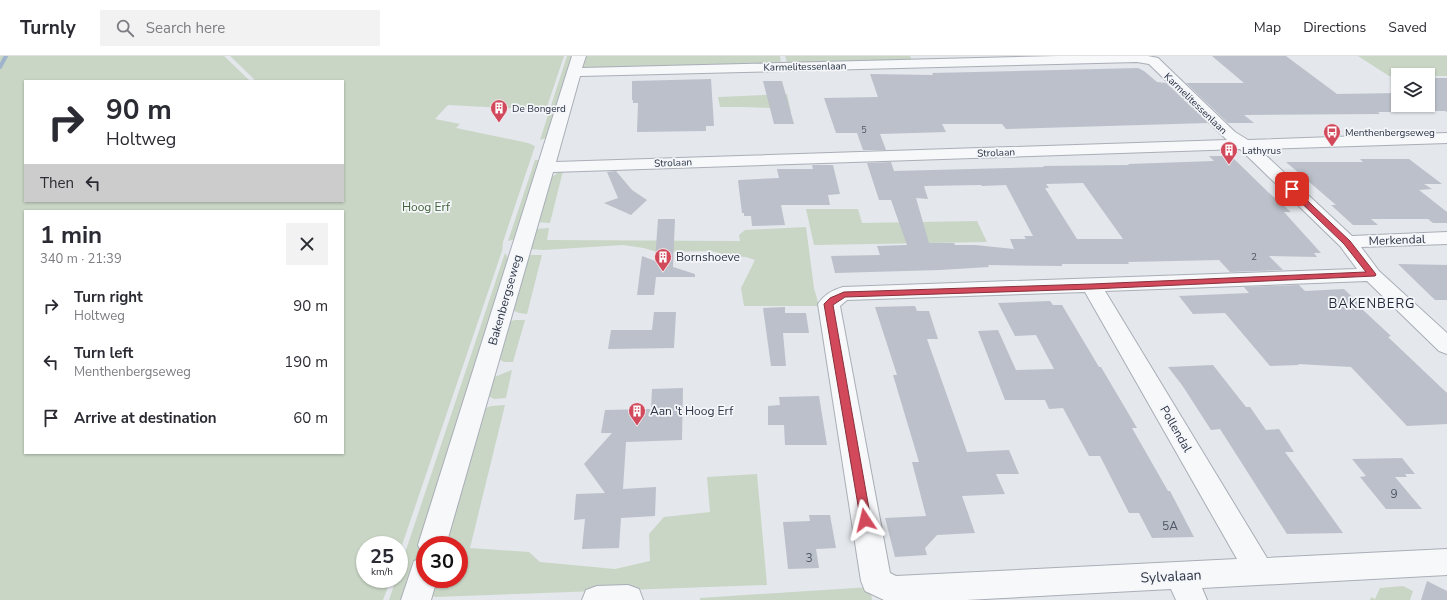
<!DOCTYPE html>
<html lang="en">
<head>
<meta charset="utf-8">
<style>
  body { margin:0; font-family:"Nunito Sans",sans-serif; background:#f2f2f3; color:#2b2b33; height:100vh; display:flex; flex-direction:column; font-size:15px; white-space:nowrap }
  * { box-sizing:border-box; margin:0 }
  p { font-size:13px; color:#7c7c81 }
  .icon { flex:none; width:22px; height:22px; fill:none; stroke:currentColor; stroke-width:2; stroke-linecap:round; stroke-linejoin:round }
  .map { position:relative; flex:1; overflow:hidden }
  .side { position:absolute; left:24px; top:154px; width:320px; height:244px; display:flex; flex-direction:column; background:#fff; border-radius:0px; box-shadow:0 1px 3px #0004 }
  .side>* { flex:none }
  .top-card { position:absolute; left:24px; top:24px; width:320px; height:122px; border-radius:0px; box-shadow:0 1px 3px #0004; background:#fff; color:#2b2b33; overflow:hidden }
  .buttons { position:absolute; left:1391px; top:12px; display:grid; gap:8px }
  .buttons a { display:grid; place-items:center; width:44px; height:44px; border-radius:0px; background:#fff; box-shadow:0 1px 3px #0004; font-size:20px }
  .speed { position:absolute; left:356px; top:480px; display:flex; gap:8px; font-size:20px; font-weight:700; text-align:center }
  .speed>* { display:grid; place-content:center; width:52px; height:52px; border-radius:50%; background:#fff; box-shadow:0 1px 3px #0004; line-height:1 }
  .speed small { font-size:10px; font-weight:400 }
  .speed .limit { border:6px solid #d22; background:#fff; color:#111 }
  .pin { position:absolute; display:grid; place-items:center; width:34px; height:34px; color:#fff; margin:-17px; border-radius:8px; box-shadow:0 2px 6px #0006 }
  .me { position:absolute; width:44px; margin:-22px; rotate:350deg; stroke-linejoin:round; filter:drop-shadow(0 0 3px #0008) }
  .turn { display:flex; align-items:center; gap:14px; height:84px; padding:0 16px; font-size:18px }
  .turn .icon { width:52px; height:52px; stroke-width:2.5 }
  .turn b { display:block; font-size:28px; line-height:34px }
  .then { display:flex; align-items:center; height:38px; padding:0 16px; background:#0003; gap:8px; font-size:15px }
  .round { display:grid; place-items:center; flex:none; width:42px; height:42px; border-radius:0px; background:#f2f2f3 }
  .summary { display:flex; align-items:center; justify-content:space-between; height:68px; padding:0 16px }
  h1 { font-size:24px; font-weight:700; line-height:30px }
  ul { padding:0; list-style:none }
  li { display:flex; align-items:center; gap:12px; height:56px; padding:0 16px }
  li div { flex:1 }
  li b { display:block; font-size:15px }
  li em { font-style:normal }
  header { display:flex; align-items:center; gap:24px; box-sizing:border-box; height:56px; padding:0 20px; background:#fff; border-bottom:1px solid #e1e1e2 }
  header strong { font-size:19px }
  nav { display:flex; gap:22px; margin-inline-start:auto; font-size:14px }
  .search { width:280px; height:36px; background:#f2f2f3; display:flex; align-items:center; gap:10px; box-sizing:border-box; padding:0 14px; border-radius:0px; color:#7c7c81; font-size:15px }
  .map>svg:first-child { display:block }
  .green { fill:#c9d6c5; fill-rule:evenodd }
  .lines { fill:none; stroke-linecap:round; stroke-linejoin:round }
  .stream { stroke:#9fb4cc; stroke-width:4 }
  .building { fill:#bbc0ca; fill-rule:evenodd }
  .minor-casing { stroke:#a9aeb7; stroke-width:2 }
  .minor { fill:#f7f8fa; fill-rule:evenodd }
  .route { fill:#d1495b; stroke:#882f3b }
  .labels { text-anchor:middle; stroke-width:3.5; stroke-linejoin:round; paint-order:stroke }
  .far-number-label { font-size:9px; fill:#4f5766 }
  .far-street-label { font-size:10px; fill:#2b3445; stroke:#f4f6f9 }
  .far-poi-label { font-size:10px; fill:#2b3445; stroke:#f4f6f9; text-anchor:start }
  .number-label { font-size:10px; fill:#4f5766 }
  .park-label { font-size:12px; fill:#3f6138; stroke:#f4f6f9 }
  .street-label { font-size:12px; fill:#2b3445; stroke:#f4f6f9 }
  .poi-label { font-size:12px; fill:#2b3445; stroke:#f4f6f9; text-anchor:start }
  .near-number-label { font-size:12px; fill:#4f5766 }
  .neighbourhood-label { font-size:13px; letter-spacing:1px; fill:#1d2536; stroke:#f4f6f9 }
  .near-street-label { font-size:14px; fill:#2b3445; stroke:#f4f6f9 }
</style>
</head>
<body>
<header>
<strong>Turnly</strong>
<div class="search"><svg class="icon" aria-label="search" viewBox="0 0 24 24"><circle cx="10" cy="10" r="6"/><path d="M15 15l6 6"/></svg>Search here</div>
<nav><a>Map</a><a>Directions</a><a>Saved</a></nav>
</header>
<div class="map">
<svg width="1447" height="544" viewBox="0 0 1447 544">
  <rect width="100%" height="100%" fill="#e4e7ec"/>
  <path class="green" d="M0 0H224L250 25H25V145H343V25H256L230 0H564L546 54 448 49 435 63 460 68 456 72 528 87 535 90 503 186 502 195 399 498V489H365V523H391L383 544H0ZM25 155H343V397H25Z
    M567 0H574L549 81 540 84Z
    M583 0H780L781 8 580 13Z
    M785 0H910L912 4 787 7Z
    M1358 0H1447V20H1428V19L1389 20Z
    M787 38 791 56C766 50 745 51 720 51L718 41Z
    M535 104H542L516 183 508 185Z
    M563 115 550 167 536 166 549 124 557 117Z
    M806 153H858L862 167 977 165 987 186 814 189Z
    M806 171 814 232 819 250H744L741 232 755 204 746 201 731 200 711 195 657 196 644 192 623 189 543 194 529 193 535 173 549 172 547 184 740 185 739 179 745 174Z
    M505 197 510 206 403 544H389L396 523H399V515Z
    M531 199H542L527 258 519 257 512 254 527 200Z
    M515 264H525L513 306H504L498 303 508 266Z
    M512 314 506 342 494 343 488 340 492 322Z
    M505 349 470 492 529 496 540 506 615 513 650 505 649 478 664 461 710 456 707 421 757 418 767 529 435 541 429 538 433 523H459V489H443L483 353 491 350Z
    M1403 530 1413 535 1410 544H1370L1371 541 1375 543 1380 532Z
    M870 531 872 544H700V542Z"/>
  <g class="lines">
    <path class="stream" d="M0 11 6 0"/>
  </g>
  <path class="building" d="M1212 0H1286L1337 38 1398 37V49H1428V22H1447V56L1445 55H1392L1393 56H1378L1380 58 1244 59 1254 67H1228L1186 27H1244Z
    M1138 12 1144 15 1157 26 1166 27 1208 67 1006 73 1002 68H942L946 76 880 78 886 94H863L857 77H836L824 42 878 41 870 18 933 19 932 17Z
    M711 23 714 70H706V75L637 76 638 47H633V44H632V25Z
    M763 25H782L794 68H774Z
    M1209 100H1231L1268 136 1291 156H1284L1321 197H1314L1317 201 1269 200 1283 214 1230 216 1219 204 1128 206 1129 208H1062V210L988 209 989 211 940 214 835 217 831 200 880 199 877 190 907 189 891 144H879L867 107 891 106 894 115 1044 111 1043 110 1129 109 1128 108 1214 105ZM1083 127 1123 183H1077L1045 132H1049L1046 128ZM981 129 982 130 1006 129 1033 180H1024L1026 183H1010L1014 193 975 189H955L954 187H929L916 142 928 143 924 130Z
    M1360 103H1409L1442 128H1424L1432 133 1419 134 1447 156V167H1433L1428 163H1371L1378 169H1353L1331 149H1336L1286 106H1363Z
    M812 109H833L840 138 828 139 830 149H781L785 169 752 170 751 160H744V157H742L738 125 739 124 779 122 777 113H813Z
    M616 115 632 134 647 144 631 159 604 147 618 142 607 116Z
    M658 163H675L673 211 695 218V221H656L654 239H637L642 200 655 205Z
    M1398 208 1447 209V244H1435Z
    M1299 229 1305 235 1344 233 1365 253 1363 254 1391 280 1388 281 1447 337V368L1407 370 1351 311 1298 308 1299 309 1270 310 1225 257 1193 258 1179 240 1249 237 1244 231Z
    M1050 245 1053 249H1062L1099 311H1101L1137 372H1132L1168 435H1170L1194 481 1152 482 1139 457H1129L1100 400H1089L1063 352 1049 353 1045 344H1005L978 275 998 274 1016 314 1054 313 1036 279 1015 280 998 247Z
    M915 250 917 255H929L938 283H927L967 396 1009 394 1019 418H996L1005 438 962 440 975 477 937 479 925 492 927 499 895 501 885 462 926 460 912 406H919L893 319H897L875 251Z
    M785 251V257H806L809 277H783L786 310H771L763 252Z
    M654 256H676L674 292 608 293 611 274H652Z
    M1213 309 1246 351H1250L1266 374 1279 373 1294 396H1285L1343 477 1287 478 1220 373 1211 374 1182 329 1168 311Z
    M683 332 682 384 626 386 623 433 656 431 655 460 621 462 619 492 582 493 585 463 574 464 576 438 605 437 584 408 612 377H601L605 354 651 353 652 333Z
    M819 340 827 389H785L784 369H768V350L780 349 779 341Z
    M1402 402 1415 418H1405L1407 421H1395L1422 453H1386L1360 421 1366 420 1352 403Z
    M809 459H830L836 492 816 493 819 512 788 513 783 466 810 465Z
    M1427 525 1447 535V544H1421Z"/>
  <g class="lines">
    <g class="minor-casing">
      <path id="minor" d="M572 0H586L582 12 1056 0H1148L1158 2 1235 76 1248 84 1447 77V87L1259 93 1352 180 1447 176V188L1361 191 1379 215 1447 277V298L1439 295 1367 225 1105 235 1267 502 1447 493V519L1202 532 1207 544H1176L1171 533 966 544H884L865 535 861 525 818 248C824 239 832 234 843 231L1357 213 1340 190 1240 93 553 116 446 489H425V499L422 498 418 489ZM1137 6 1149 8 1227 84 556 106 580 20ZM1085 236 1237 503 896 520 890 517 840 250 847 244Z
        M425 501V523H437L431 544H401L414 505Z
        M628 529 639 533 643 544H582L586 534 597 530Z"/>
    </g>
    <use href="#minor" class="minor"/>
  </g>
  <path class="route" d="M1292 131 1294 132 1350 185 1375 217 1376 219 1375 220 1092 233 845 241 833 249 871 464 869 467 865 468 861 467 824 248 830 242 844 236 1092 228 1366 216 1344 188 1289 135 1288 133Z"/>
  <defs>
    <g id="building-pin" transform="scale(0.9)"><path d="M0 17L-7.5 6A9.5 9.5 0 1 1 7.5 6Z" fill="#d1495b" stroke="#f4f6f9"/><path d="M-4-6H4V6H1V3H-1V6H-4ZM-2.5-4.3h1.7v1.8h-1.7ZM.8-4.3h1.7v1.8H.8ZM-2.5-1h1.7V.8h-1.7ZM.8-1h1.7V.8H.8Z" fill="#fff"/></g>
    <g id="bus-pin" transform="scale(0.9)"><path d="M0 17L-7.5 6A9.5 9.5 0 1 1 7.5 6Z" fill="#d1495b" stroke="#f4f6f9"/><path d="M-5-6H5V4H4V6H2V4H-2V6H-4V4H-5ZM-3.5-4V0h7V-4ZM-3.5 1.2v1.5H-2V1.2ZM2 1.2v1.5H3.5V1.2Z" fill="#fff"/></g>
  </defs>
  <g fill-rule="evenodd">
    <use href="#building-pin" x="499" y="52"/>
    <use href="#bus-pin" x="1332" y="76"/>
    <use href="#building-pin" x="1229" y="94"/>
    <use href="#building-pin" x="663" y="201"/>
    <use href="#building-pin" x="637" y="355"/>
  </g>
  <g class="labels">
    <g class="far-number-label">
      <text x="864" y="77">5</text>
    </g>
    <g class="far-street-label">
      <text transform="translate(805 10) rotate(-1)" y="4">Karmelitessenlaan</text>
      <text transform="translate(1196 47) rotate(44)" y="4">Karmelitessenlaan</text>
      <text transform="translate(996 96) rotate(-2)" y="4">Strolaan</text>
      <text transform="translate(673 106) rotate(-2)" y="4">Strolaan</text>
    </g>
    <g class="far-poi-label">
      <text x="512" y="56">De Bongerd</text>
      <text x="1345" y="80">Menthenbergseweg</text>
      <text x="1242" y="98">Lathyrus</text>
    </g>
    <g class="number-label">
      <text x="1254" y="204">2</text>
    </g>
    <g class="park-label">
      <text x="426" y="155">Hoog Erf</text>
    </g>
    <g class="street-label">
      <text transform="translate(1397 184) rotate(-2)" y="4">Merkendal</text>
      <text transform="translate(505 244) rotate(-74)" y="4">Bakenbergseweg</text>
      <text transform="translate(1176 373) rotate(60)" y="4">Pollendal</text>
    </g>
    <g class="poi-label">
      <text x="676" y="205">Bornshoeve</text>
      <text x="650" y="359">Aan 't Hoog Erf</text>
    </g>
    <g class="near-number-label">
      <text x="1394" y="442">9</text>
      <text x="1170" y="474">5A</text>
      <text x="809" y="506">3</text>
    </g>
    <g class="neighbourhood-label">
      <text x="1372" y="252">BAKENBERG</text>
    </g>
    <g class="near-street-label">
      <text transform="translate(1171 520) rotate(-3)" y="5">Sylvalaan</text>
    </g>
  </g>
</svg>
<div class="buttons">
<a><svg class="icon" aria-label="layers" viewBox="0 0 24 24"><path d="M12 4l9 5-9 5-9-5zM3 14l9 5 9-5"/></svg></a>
</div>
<div class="speed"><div>25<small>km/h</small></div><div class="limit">30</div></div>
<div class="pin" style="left:1292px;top:133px;background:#d93025"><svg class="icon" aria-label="arrive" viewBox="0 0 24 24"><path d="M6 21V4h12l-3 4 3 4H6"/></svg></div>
<svg class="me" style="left:865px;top:464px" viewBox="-20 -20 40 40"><path d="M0-17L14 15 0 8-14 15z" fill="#d1495b" stroke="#fff" stroke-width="4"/></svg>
<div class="top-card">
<div class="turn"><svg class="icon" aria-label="right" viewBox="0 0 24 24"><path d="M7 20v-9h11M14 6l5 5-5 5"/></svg><div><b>90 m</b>Holtweg</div></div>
<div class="then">Then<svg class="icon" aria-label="left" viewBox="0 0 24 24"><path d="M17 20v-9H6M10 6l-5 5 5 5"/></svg></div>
</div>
<section class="side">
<div class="summary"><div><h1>1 min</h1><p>340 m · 21:39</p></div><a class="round"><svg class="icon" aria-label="close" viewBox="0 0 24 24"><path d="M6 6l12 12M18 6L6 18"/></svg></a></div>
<ul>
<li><svg class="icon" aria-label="right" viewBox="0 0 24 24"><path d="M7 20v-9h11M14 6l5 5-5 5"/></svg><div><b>Turn right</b><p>Holtweg</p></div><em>90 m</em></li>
<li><svg class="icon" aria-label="left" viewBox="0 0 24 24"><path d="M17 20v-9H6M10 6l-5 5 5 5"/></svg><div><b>Turn left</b><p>Menthenbergseweg</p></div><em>190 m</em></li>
<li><svg class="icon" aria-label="arrive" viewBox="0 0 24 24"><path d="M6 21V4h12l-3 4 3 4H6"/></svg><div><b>Arrive at destination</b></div><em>60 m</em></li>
</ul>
</section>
</div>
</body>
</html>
